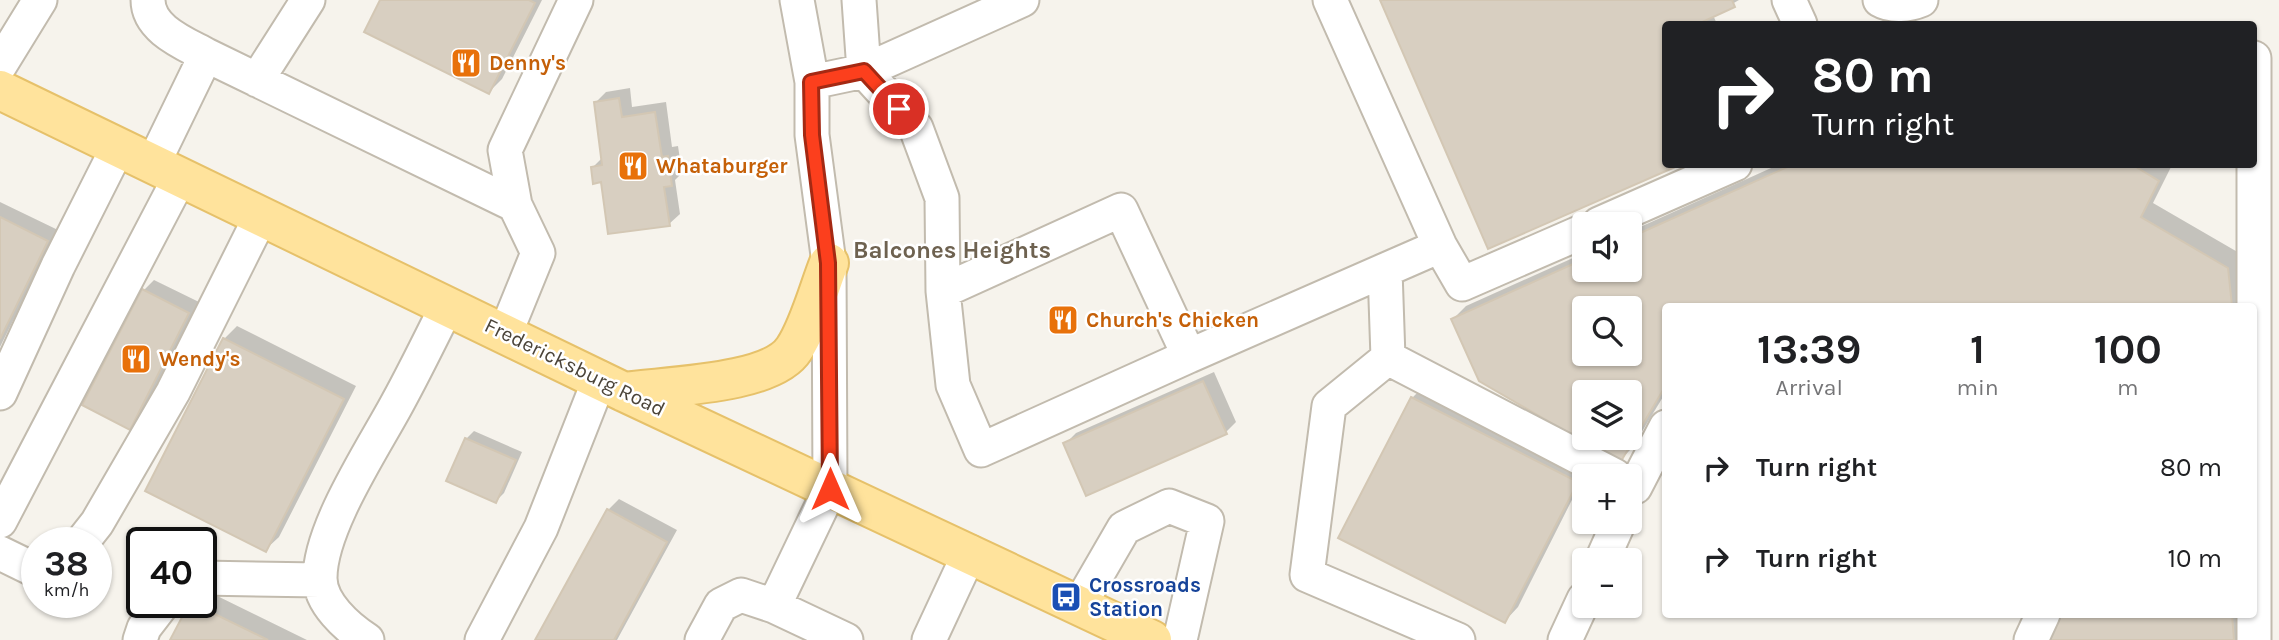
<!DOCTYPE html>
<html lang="en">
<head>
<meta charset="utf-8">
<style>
  body { margin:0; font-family:Karla,sans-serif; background:#f6f6f6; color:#202124; height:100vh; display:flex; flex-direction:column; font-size:26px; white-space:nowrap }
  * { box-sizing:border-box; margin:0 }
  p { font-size:23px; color:#757577 }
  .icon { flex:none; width:38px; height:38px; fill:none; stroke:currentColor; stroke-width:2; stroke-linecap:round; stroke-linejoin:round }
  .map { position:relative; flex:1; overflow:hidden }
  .sheet { position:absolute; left:1662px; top:303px; width:595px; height:315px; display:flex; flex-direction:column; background:#fff; border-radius:7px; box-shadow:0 2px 5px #0004 }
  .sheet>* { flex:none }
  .hud { position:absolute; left:1662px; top:21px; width:595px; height:147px; border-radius:7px; box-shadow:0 2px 5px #0004; background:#202124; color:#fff; overflow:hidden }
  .buttons { position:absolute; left:1572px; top:212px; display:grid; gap:14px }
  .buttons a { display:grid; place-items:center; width:70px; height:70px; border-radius:7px; background:#fff; box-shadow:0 2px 5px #0004; font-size:35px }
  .speed { position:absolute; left:21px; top:527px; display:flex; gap:14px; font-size:35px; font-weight:700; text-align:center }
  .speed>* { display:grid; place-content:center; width:91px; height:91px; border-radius:50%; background:#fff; box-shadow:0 2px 5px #0004; line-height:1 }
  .speed small { font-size:18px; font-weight:400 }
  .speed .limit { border:4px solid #111; border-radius:10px; background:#fff; color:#111 }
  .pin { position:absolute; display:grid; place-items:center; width:60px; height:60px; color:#fff; margin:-30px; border:4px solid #fff; border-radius:50%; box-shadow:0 2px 7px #0007 }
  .me { position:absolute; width:77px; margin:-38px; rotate:0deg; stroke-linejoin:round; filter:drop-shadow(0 0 5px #0008) }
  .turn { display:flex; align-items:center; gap:24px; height:147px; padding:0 35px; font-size:32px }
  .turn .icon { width:91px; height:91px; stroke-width:2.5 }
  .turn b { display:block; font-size:49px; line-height:60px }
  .eta { display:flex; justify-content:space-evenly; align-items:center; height:119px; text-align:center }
  .eta b { font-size:42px; font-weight:700; line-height:49px }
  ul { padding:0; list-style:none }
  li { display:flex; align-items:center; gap:21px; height:91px; padding:0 35px }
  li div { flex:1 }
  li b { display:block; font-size:26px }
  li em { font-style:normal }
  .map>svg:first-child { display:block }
  .shadow { fill:#0003; fill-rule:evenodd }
  .building { fill:#d8cfc1; stroke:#d3c7b4; stroke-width:2; fill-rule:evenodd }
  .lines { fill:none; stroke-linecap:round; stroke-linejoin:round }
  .minor-casing { stroke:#c2bbae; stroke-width:37 }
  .major-casing { stroke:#e6c16a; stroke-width:42 }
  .minor { stroke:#fff; stroke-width:33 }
  .major { stroke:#ffe39c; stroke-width:38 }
  .route-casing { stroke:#a42913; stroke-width:18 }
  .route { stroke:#fc3f1d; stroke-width:12 }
  .labels { text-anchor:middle; stroke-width:5; stroke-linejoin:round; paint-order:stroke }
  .food-label { font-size:21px; font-weight:bold; fill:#c56008; stroke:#fff; text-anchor:start }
  .street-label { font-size:21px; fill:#4b4439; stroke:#fff }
  .transit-label { font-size:21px; font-weight:bold; fill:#164399; stroke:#fff; text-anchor:start }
  .quarter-label { font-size:24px; font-weight:bold; fill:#6e6250; stroke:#fff }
</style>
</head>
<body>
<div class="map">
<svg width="2279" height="640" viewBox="0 0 2279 640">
  <rect width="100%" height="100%" fill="#f6f3ec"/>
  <path class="shadow" d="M382 0H542L502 79 489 92Z
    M1382 0H1739L1713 15 1717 24H1666L1489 247Z
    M630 88 632 107 666 102 672 147 678 146 682 173 675 180 680 214 669 224 603 180 592 168 603 157 596 102 606 92Z
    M1780 164H2166L2171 167 2153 203 2241 254 2246 306H1666V392L1632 448 1619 461 1480 380 1453 319 1466 306 1584 253V270H1629V232ZM1584 308H1629V354H1584ZM1584 392H1629V438H1584Z
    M0 202 58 230 0 347Z
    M154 280 199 302 140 417 129 428 143 291Z
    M237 326 356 386 279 537 265 550 224 339Z
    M1214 372 1236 422 1226 432 1065 444 1076 433Z
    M1425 385 1584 476 1518 607 1505 621 1412 398Z
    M474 431 522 452 504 493 496 501 466 439Z
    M619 499 677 530 617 640H537L608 510Z
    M203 589 307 640H172L190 603 201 602Z
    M2063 614H2245L2248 640H2048Z"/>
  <path class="building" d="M380 0H529L535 3 489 94 364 32Z
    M1380 0H1732L1735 7 1698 24H1666V164H1682L1488 249Z
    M619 98 622 117 655 112 662 157 668 156 672 186 664 187 670 226 608 234 601 182 593 184 591 167 602 165 594 102Z
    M1794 164H2131L2159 181 2141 217 2228 268 2232 306H1666V385L1620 463 1479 381 1451 319 1584 259V270H1629V238ZM1584 308H1629V354H1584ZM1584 392H1629V438H1584Z
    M0 217 48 241 0 339Z
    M142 289 189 313 130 430 82 405Z
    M223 338 344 399 266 552 145 491Z
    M1203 381 1227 434 1086 496 1063 443Z
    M1411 397 1578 482 1505 623 1338 538Z
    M465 438 516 460 496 503 446 481Z
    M607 509 667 542 614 640H535Z
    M190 602 268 640H170Z
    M2061 614H2232L2234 640H2046Z"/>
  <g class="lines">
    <g class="minor-casing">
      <path id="minor" d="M148 0C148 29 184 43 206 55L515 205
        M859 0 864 71 1022 0
        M1330 0 1440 246 1385 270
        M1789 0 1800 24
        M1880 0C1892 7 1909 5 1921 0
        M2254 58V640
        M0 65 40 0
        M257 80 308 0
        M812 82 864 71 916 128 942 198 943 291 1121 210 1189 356 1385 270 1388 358 1329 406 1307 575 1458 640
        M153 164 206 55
        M1599 224 1735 164
        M1440 246 1462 284 1584 231
        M943 291 953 385 981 450 1189 356
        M505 334 538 253 515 205 505 150 576 0
        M1388 358 1615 476
        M0 393 58 266 118 147
        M1629 484 1635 487 1666 427
        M0 521 180 177
        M82 542 97 523 173 392 261 216
        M0 553 37 571
        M1602 560 1619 522
        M201 578 320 580
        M1080 604 1124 528 1169 506 1207 521 1180 640
        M774 606 846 640
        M140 640 144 628 164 602
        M367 640C347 627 320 603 320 578 320 527 374 447 398 402 415 371 431 338 447 306
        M482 640 541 528 600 378
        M702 640 721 605 741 595 774 606 830 489 829 263 812 135V82L797 0
        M929 640 970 552
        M1565 640 1584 599
        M2031 640 2043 614"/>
    </g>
    <g class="major-casing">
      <path id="major" d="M0 90 624 392 1152 640
        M624 392C665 386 771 385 794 349 809 327 819 288 829 263"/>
    </g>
    <use href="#minor" class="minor"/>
    <use href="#major" class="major"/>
  </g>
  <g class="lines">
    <g class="route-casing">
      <path id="route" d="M830 489 828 263 812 135 811 82 864 71 899 109"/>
    </g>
    <use href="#route" class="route"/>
  </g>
  <defs>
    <g id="restaurant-square" transform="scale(1.575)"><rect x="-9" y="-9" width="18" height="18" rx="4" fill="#e8710a" stroke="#fff"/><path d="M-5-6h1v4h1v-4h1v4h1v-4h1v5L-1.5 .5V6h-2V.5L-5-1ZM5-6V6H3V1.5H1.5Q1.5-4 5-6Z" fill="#fff"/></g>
    <g id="bus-square" transform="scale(1.575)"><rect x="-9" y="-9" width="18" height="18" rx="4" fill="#1a4fb4" stroke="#fff"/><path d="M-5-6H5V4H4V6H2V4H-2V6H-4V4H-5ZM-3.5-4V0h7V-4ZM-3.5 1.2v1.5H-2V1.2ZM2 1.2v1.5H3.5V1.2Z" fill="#fff"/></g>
  </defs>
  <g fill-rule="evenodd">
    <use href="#restaurant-square" x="466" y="63"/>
    <use href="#restaurant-square" x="633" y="166"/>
    <use href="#restaurant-square" x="1063" y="320"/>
    <use href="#restaurant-square" x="136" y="359"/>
    <use href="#bus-square" x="1066" y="597"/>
  </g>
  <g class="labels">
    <g class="food-label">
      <text x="489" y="70">Denny's</text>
      <text x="656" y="173">Whataburger</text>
      <text x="1086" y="327">Church's Chicken</text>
      <text x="159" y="366">Wendy's</text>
    </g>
    <g class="street-label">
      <text transform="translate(575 367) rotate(26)" y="7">Fredericksburg Road</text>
    </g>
    <g class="transit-label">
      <text x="1089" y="592">Crossroads<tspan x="1089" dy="24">Station</tspan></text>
    </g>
    <g class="quarter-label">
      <text x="952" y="258">Balcones Heights</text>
    </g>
  </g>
</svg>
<div class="buttons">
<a><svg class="icon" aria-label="sound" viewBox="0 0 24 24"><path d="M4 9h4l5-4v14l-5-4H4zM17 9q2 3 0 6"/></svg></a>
<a><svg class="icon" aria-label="search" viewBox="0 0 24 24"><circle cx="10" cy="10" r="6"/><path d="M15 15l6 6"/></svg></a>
<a><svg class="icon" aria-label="layers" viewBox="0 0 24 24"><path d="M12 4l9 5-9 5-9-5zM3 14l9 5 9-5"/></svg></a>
<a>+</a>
<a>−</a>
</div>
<div class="speed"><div>38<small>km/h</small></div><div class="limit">40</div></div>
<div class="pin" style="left:899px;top:109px;background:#d93025"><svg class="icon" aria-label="arrive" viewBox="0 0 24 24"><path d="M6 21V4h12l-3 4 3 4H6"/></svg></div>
<svg class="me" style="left:830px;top:489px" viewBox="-20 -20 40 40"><path d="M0-17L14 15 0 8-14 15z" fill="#fc3f1d" stroke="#fff" stroke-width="4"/></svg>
<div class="hud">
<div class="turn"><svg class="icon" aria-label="right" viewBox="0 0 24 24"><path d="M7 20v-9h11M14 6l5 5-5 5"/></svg><div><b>80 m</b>Turn right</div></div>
</div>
<section class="sheet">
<div class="eta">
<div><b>13:39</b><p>Arrival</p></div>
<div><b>1</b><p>min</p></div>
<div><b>100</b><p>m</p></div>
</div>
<ul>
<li><svg class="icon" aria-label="right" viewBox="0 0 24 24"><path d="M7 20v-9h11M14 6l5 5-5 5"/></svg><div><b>Turn right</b></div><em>80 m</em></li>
<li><svg class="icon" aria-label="right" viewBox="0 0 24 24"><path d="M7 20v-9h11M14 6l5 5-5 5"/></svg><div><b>Turn right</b></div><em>10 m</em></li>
</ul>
</section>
</div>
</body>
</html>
